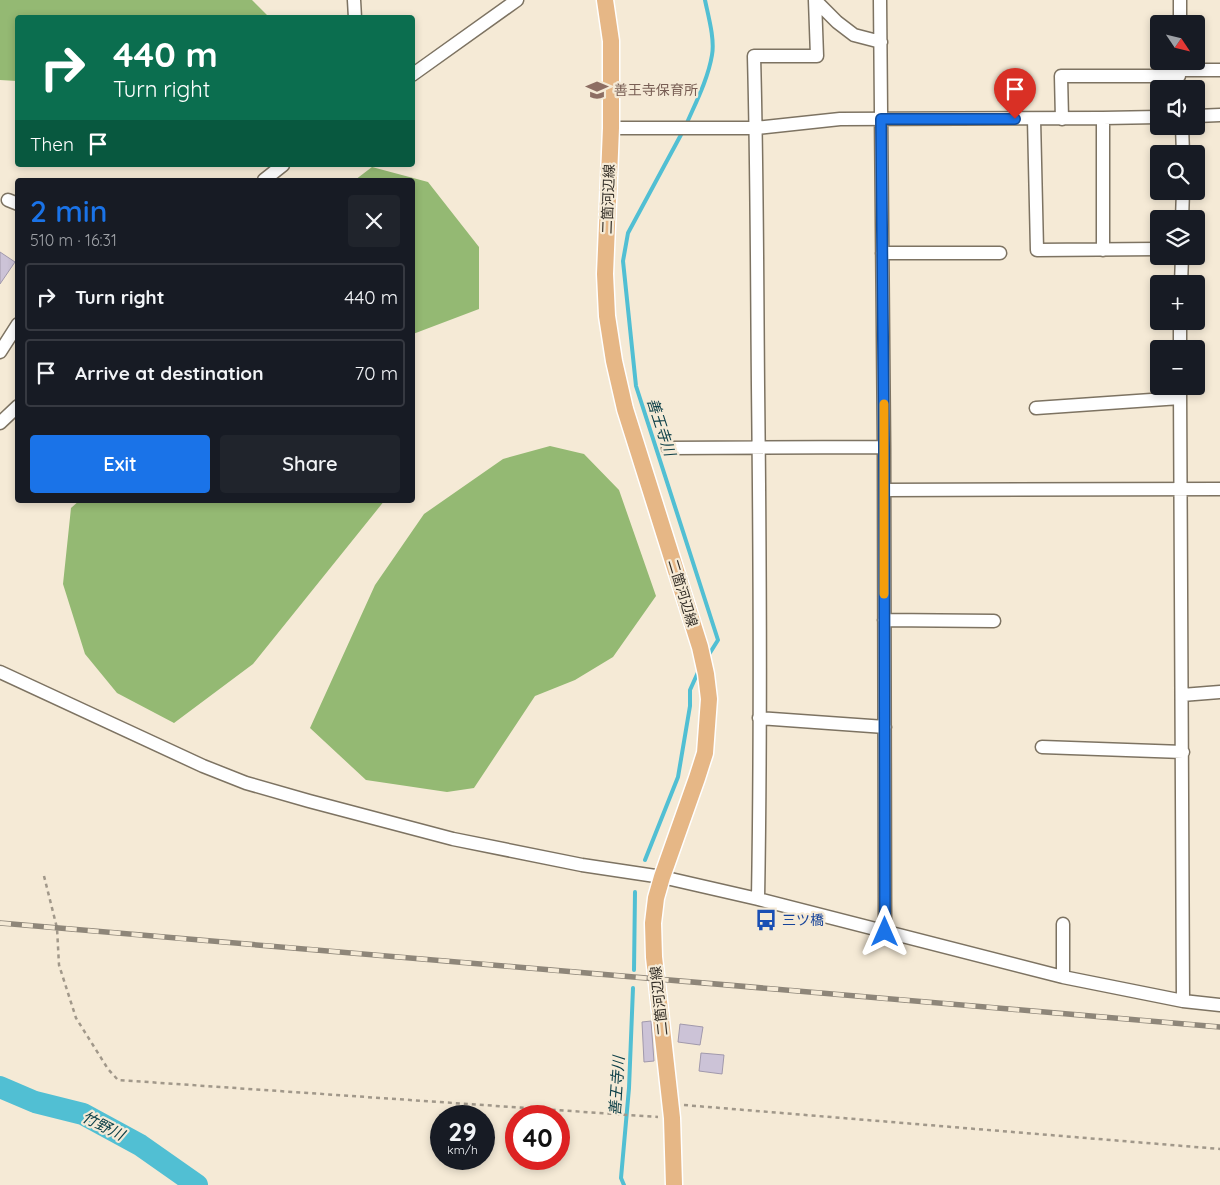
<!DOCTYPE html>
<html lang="en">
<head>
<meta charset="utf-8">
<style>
  body { margin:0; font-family:Quicksand,"Noto Sans JP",sans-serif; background:#20242c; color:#f1f3f6; height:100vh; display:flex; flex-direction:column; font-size:19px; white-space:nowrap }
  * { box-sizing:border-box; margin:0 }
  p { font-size:16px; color:#9ea1a6 }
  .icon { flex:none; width:28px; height:28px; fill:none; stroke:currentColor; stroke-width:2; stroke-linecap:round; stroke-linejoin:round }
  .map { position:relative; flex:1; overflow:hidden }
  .details { position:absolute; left:15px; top:178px; width:400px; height:325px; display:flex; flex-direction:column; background:#171b24; border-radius:5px; box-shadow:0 2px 8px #0003 }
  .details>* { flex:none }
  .hud { position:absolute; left:15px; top:15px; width:400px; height:152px; border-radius:5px; box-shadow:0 2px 8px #0003; background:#0b6e4f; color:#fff; overflow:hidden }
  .needle { width:32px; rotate:125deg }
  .buttons { position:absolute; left:1150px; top:15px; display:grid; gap:10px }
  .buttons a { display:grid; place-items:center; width:55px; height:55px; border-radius:5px; background:#171b24; box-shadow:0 2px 8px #0003; font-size:25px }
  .speed { position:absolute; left:430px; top:1105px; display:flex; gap:10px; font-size:25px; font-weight:700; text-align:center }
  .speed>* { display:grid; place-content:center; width:65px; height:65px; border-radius:50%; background:#171b24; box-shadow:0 2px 8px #0003; line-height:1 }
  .speed small { font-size:12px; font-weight:400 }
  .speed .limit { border:8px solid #d22; background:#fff; color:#111 }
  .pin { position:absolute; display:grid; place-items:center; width:42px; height:42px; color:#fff; margin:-51px -21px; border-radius:50% 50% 50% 0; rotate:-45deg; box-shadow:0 0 5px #0007 }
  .pin .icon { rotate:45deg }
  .me { position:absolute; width:55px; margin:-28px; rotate:0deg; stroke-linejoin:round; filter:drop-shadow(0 0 4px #0008) }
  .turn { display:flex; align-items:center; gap:18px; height:105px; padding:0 15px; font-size:22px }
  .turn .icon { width:65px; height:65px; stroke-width:2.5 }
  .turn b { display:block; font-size:35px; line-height:42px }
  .then { display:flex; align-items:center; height:48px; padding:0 15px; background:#0003; gap:10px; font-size:19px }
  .round { display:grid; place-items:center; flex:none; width:52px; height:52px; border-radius:5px; background:#20242c }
  .headline { display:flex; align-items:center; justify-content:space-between; height:85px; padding:0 15px }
  h1 { font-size:30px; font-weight:600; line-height:38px; color:#1a73e8 }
  .primary-button { display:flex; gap:10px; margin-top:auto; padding:10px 15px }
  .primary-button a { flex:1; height:58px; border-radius:5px; background:#1a73e8; color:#fff; font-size:20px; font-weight:600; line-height:58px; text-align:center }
  .primary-button a+a { background:#20242c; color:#f1f3f6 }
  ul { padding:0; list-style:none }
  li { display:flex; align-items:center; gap:15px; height:68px; margin:0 10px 8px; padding:0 5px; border:2px solid #363941; border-radius:5px }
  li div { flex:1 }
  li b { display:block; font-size:19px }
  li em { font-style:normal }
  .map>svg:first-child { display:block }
  .forest { fill:#94b973 }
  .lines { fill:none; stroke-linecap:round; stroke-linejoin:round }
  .stream { stroke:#51bfd3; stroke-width:4 }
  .river { stroke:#51bfd3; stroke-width:22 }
  .building { fill:#ccc3d7; stroke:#a199ac }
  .minor-casing { stroke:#7d7362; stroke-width:15 }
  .major-casing { stroke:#fff; stroke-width:19 }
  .path { stroke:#a1988a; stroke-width:2.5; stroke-dasharray:4 4; stroke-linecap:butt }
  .minor { stroke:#fff; stroke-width:12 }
  .major { stroke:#e6b786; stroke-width:16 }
  .rail-casing { stroke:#8e8679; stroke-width:5.5 }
  .rail { stroke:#f5ead6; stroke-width:4; stroke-dasharray:11; stroke-linecap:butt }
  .route-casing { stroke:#114b97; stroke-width:12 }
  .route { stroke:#1a73e8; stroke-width:9 }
  .slow { stroke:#f59e0b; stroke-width:9 }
  .labels { text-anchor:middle; stroke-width:4.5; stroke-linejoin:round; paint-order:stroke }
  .education-label { font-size:14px; fill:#785e54; stroke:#f5ead6; text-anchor:start }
  .street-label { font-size:14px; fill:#322d26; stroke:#f5ead6 }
  .transit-label { font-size:14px; fill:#164399; stroke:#f5ead6; text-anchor:start }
  .water-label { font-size:15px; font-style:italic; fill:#0d4048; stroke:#f5ead6 }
</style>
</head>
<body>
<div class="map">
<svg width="1220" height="1185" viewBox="0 0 1220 1185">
  <rect width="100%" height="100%" fill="#f5ead6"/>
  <path class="forest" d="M0 0H252L269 17 18 18 17 81 0 80Z
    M372 167 428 182 479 247V309L413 334 412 180H355Z
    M550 446 584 454 619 490 656 596 613 657 575 680 535 696 474 788 447 792 366 780 310 728 375 585 424 514 503 459Z
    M80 500H385L253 664 174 723 117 693 85 654 63 584 71 508Z"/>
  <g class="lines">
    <path class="stream" d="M686 125C696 102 708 79 712 55 715 39 708 15 705 0
      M683 131 628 233 623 261 636 386 718 640 708 656
      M645 860 678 777 690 706V690L699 670
      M634 970 635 892
      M624 1185 621 1178 629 1088 633 988"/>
    <path class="river" d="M0 1087 35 1102 83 1114 140 1145 197 1185"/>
  </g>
  <path class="building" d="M0 252 15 262 0 284Z
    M651 1021 654 1061 644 1062 642 1022Z
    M680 1024 703 1027 700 1045 678 1042Z
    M701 1053 724 1055 722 1074 699 1071Z"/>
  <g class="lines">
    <g class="minor-casing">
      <path id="minor" d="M354 0 355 18
        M815 0 837 22 854 35 881 42
        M880 0 884 447 885 932
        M1180 24V0
        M1180 70H1220
        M412 75 517 0
        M1196 116 1220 115
        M1103 118V250
        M1034 119 1037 250 1159 249
        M1062 119 1061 76H1179
        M1182 126 1183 154
        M611 128H756L840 119 1103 118 1159 117
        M264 180 283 165
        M8 200 18 204
        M1182 219 1183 191
        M882 253H1000
        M1181 284 1182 256
        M1180 349V321
        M0 352 18 324
        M1180 386 1183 1001
        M1036 408 1180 398
        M0 423 18 406
        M668 448 884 447
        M884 490 1220 489
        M884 620 994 621
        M0 672 203 766 246 783 309 801 453 839 582 865 662 877 758 899 1063 977 1183 1001 1220 1005
        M1182 695 1220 692
        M759 718 885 727
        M1042 747 1183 752
        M758 899C761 728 760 557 758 386 757 276 757 166 754 56H817L815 0
        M1063 977V924"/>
    </g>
    <g class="major-casing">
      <path id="major" d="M605 0 611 41V128L605 274 607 316 614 361 625 409 700 647 706 674 709 699 705 753 697 778 662 877 656 898 653 923 654 957 672 1118 674 1185"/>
    </g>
    <path class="path" d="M44 876 57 928 59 965 76 1018 108 1069 118 1080 658 1117
      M684 1105 1220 1149"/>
    <use href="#minor" class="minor"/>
    <use href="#major" class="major"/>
    <g class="rail-casing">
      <path id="rail" d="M0 923 1220 1027"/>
    </g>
    <use href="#rail" class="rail"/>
  </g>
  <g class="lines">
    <g class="route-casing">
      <path id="route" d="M885 932 884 447 881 119H1015"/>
    </g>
    <use href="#route" class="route"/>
    <path class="slow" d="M884 404V594"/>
  </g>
  <defs>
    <g id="school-bare" transform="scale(1.725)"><path d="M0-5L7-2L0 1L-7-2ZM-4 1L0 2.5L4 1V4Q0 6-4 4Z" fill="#8d6e63" stroke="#f5ead6" stroke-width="2.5" paint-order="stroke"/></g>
    <g id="bus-bare" transform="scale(1.725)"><path d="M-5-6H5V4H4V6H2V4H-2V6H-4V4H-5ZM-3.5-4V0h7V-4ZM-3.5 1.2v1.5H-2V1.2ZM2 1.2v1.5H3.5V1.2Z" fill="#1a4fb4" stroke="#f5ead6" stroke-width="2.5" paint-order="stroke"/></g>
  </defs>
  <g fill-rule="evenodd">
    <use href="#school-bare" x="597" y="90"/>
    <use href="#bus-bare" x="766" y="920"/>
  </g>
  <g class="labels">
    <g class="education-label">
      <text x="614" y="95">善王寺保育所</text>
    </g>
    <g class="street-label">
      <text transform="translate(608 199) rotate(-88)" y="5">二箇河辺線</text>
      <text transform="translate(683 593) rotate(73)" y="5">二箇河辺線</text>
      <text transform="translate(659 1001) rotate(-96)" y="5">二箇河辺線</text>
    </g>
    <g class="transit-label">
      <text x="782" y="925">三ツ橋</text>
    </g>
    <g class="water-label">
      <text transform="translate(661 427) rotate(72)" y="5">善王寺川</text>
      <text transform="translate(617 1086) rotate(-86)" y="5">善王寺川</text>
      <text transform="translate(103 1126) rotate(27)" y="5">竹野川</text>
    </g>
  </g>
</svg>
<div class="buttons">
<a><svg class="needle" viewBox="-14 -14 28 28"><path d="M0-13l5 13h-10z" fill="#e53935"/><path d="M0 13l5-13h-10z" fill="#9ea1a6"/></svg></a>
<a><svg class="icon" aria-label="sound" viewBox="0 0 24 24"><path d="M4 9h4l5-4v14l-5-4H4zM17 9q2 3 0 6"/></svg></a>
<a><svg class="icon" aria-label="search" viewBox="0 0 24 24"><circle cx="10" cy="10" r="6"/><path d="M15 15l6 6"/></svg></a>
<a><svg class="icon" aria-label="layers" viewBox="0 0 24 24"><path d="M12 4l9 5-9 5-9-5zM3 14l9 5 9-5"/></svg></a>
<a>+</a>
<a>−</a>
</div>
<div class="speed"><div>29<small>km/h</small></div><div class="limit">40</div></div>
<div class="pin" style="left:1015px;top:119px;background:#d93025"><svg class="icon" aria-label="arrive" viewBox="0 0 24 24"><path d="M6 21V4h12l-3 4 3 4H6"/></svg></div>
<svg class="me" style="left:885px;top:932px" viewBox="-20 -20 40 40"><path d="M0-17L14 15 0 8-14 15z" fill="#1a73e8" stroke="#fff" stroke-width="4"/></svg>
<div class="hud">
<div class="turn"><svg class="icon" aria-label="right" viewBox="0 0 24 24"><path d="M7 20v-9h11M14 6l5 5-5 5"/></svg><div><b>440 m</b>Turn right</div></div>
<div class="then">Then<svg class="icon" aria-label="arrive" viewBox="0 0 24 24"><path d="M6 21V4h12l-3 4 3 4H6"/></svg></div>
</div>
<section class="details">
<div class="headline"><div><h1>2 min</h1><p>510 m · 16:31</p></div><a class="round"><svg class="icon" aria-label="close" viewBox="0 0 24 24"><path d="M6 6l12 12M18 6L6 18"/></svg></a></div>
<ul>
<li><svg class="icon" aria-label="right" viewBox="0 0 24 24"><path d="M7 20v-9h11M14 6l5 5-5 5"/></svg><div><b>Turn right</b></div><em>440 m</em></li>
<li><svg class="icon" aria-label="arrive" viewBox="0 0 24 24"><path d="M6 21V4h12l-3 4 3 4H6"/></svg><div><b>Arrive at destination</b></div><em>70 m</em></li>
</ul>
<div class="primary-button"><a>Exit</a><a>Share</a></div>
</section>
</div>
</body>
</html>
